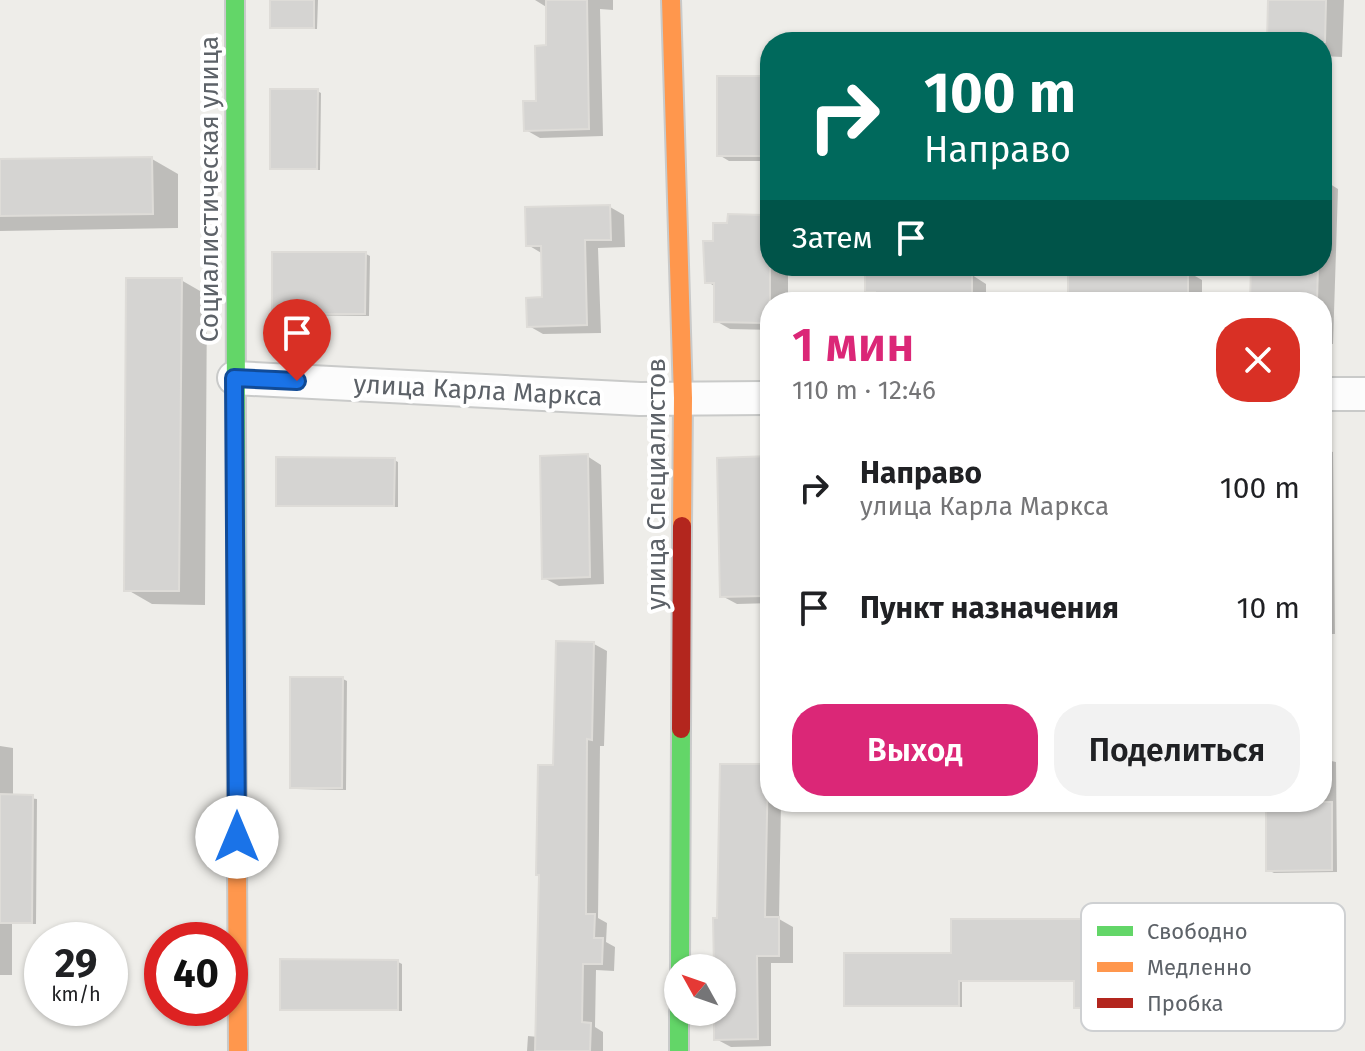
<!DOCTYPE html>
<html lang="ru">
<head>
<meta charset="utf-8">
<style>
  body { margin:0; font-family:"Fira Sans",sans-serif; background:#f2f2f2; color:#202124; height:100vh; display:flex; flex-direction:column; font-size:30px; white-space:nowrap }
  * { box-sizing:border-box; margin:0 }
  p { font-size:26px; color:#757577 }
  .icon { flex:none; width:44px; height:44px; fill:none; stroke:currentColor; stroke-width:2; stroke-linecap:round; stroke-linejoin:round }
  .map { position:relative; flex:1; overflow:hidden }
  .panel { position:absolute; left:760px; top:292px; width:572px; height:520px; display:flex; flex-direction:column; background:#fff; border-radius:32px; box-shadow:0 2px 6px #0004 }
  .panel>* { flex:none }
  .banner { position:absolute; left:760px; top:32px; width:572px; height:244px; border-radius:32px; box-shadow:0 2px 6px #0004; background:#00695c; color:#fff; overflow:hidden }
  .needle { width:52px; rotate:310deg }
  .fabs { position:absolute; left:664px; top:954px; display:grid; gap:16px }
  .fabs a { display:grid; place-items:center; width:72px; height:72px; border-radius:50%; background:#fff; box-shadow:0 2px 6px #0004; font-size:40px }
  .speed { position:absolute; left:24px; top:922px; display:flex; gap:16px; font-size:40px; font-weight:700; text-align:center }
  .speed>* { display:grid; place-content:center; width:104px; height:104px; border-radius:50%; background:#fff; box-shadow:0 2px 6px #0004; line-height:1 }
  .speed small { font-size:20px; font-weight:400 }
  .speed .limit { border:12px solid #d22; background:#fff; color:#111 }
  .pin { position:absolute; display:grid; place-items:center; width:68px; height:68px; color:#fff; margin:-82px -34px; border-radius:50% 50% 50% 0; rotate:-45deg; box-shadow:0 0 8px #0007 }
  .pin .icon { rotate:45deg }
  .me { position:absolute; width:88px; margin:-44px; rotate:0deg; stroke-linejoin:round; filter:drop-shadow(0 0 6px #0008) }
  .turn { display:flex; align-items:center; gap:28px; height:168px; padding:0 32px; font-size:36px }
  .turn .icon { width:104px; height:104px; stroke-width:2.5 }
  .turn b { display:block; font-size:56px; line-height:68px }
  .then { display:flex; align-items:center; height:76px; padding:0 32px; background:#0003; gap:16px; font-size:30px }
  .round { display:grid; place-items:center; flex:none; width:84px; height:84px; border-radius:32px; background:#f2f2f2 }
  .head { display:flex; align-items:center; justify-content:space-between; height:136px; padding:0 32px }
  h1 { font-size:48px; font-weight:600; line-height:60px; color:#db2777 }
  .primary-button { display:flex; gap:16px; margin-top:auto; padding:16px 32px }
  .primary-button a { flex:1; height:92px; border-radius:32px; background:#db2777; color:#fff; font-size:32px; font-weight:600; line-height:92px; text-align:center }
  .primary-button a+a { background:#f2f2f2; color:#202124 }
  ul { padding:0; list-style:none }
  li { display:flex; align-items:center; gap:24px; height:120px; padding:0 32px }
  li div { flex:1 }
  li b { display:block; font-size:30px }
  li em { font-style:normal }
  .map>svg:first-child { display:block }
  .shadow { fill:#0003 }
  .building { fill:#d5d4d2; stroke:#dedcd8; stroke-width:2 }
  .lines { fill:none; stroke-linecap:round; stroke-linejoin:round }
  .street-casing { stroke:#c9cac9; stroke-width:36 }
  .fast-casing { stroke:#c9caca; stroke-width:22 }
  .slow-casing { stroke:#c9caca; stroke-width:22 }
  .jam-casing { stroke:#c9caca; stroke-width:22 }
  .street { stroke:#fcfcfc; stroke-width:32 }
  .fast { stroke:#63d668; stroke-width:18 }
  .slow { stroke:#ff974d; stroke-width:18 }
  .jam { stroke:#b3261e; stroke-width:18 }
  .route-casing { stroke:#114b97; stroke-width:20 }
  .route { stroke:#1a73e8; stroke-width:14 }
  .labels { text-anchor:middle; stroke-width:8; stroke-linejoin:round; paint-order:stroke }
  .street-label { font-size:26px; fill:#5d6268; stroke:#fff }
  .key { fill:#fff; stroke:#ced0d2; stroke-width:2 }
  .key-label { font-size:22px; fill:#5d6268 }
</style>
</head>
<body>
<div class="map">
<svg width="1365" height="1051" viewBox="0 0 1365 1051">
  <rect width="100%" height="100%" fill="#eeede9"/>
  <path class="shadow" d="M272 0H318L317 29H276L272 27Z
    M535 0H613V10L600 9 603 136 540 138 526 130 538 103 548 47V8Z
    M1270 0H1344L1342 57 1322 56V42H1269Z
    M763 78 770 82V161H729L719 155Z
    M317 91 321 93 320 170H276L272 168Z
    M152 159 178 174V228L0 231V161Z
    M1322 179 1338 189 1333 344 1322 343V302H1252L1253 266H1322Z
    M610 207 624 215 625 247 598 248 601 333 543 334 529 326 544 299 543 254 528 245Z
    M762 217 770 221V266H788V302H770V330L730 329 716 321V287L706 281 715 243 729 225Z
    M366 254 370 256 369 316 278 315 274 313Z
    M867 266H911V276L972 275 986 284V302H877V297L867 291Z
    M1070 266H1155V272H1188L1202 280V302H1070Z
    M181 280 207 295 205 605 152 604 126 589Z
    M1322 448 1333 452 1335 634H1322Z
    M587 456 601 465 604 584 559 586 544 578Z
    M770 458V603L737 604 722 596Z
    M394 460 398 462V507H282L278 504Z
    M594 644 607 651 604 746H600L598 918 607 923 606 942 615 947 614 971 596 970 595 1027 603 1032V1051H527L528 1036 538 1037 555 767Z
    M343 679 347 681 346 790 296 789 292 787Z
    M0 746 13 748V796L37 799 36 924H12V975H0Z
    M1322 759 1336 762 1337 872 1274 873 1268 870V802H1322Z
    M768 766 770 768V802H781L779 919 793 927V963H771V1046L731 1047 716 1039V1012H722V968H716L719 920Z
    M1082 921 1086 923V954H1203L1207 957 1206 1009H1080L1076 1007V982H962V1007H850L846 1005 953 955Z
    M398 962 402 964V1011H286L282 1008Z"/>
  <path class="building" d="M270 0H314V28H270Z
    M546 0H587L589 129 524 131 523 101H536L535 46 546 45Z
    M1268 0H1326L1325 42H1267Z
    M717 76H764L765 156H717Z
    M270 89H318L317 169H270Z
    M152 157 153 214 0 216V159Z
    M610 205 611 240H585L587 325 527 327 526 298 542 297 541 246H526L525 207Z
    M728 214 763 215 762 230 770 231V323L714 322V283H705L703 241H713V223H727Z
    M272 252H366L365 314H272Z
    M865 266H897V274L972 273V302H875V292H865Z
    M1068 266H1141V270H1188V302H1068Z
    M1251 266H1318L1317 302H1250Z
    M126 278H182L179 591H124Z
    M588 454 590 577 542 579 540 456Z
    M770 456V596L720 597 717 458Z
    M276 457 395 458 394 506H276Z
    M556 641 594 642 592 740 587 739 586 914H595L594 938H603L602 964H583L582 1022 591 1023 590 1051H535L539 875H536L538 765H553Z
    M290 677H343L342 788H290Z
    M720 764H768L765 917H779V956H757L758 1039 714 1040V1012H722V968H714L713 918H717Z
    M0 794 33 795 32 923H0Z
    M1266 802H1332V870L1266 871Z
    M951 919H1083L1082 952H1203V1008H1074V981H959V1006H844V953H951Z
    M280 959 398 960V1010H280Z"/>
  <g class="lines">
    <g class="street-casing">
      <path id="street" d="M234 378 640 399 770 398
        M1322 394H1365"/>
    </g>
    <g class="fast-casing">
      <path id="fast" d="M235 0 237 857
        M680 968 681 729
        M679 1012V1051"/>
    </g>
    <g class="slow-casing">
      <path id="slow" d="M671 0 683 398 682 526
        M237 857 238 1051"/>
    </g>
    <g class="jam-casing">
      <path id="jam" d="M681 729 682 526"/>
    </g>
    <use href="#street" class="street"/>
    <use href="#fast" class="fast"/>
    <use href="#slow" class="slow"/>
    <use href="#jam" class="jam"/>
  </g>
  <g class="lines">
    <g class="route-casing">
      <path id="route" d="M237 837 234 378 297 381"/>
    </g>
    <use href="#route" class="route"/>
  </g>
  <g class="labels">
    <g class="street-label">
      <text transform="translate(209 189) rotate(-90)" y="9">Социалистическая улица</text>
      <text transform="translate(478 390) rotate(3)" y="9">улица Карла Маркса</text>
      <text transform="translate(656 484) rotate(-90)" y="9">улица Специалистов</text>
    </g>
  </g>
  <rect x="1081" y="903" width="264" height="128" rx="12" class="key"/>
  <rect x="1097" y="926" width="36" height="10" fill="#63d668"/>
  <rect x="1097" y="962" width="36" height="10" fill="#ff974d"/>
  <rect x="1097" y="998" width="36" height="10" fill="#b3261e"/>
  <g class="key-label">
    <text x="1147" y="939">Свободно</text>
    <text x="1147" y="975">Медленно</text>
    <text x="1147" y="1011">Пробка</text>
  </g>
</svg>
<div class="fabs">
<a><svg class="needle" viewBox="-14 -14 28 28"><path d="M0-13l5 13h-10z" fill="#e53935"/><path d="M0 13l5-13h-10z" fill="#757577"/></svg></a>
</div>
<div class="speed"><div>29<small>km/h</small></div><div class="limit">40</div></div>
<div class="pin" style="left:297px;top:381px;background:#d93025"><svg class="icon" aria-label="arrive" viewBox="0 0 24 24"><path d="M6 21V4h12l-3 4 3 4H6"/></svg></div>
<svg class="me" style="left:237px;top:837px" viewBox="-20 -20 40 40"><circle r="19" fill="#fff"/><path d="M0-13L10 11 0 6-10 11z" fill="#1a73e8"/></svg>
<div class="banner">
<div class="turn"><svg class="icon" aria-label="right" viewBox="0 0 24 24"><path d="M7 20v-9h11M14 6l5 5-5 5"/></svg><div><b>100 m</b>Направо</div></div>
<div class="then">Затем<svg class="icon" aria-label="arrive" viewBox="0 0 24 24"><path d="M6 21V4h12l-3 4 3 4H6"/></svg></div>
</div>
<section class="panel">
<div class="head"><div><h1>1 мин</h1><p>110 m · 12:46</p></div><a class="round" style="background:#d93025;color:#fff"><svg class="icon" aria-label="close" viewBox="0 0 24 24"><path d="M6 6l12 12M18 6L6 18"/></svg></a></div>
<ul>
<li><svg class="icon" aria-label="right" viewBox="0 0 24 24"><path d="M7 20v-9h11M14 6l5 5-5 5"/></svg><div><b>Направо</b><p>улица Карла Маркса</p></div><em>100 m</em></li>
<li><svg class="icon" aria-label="arrive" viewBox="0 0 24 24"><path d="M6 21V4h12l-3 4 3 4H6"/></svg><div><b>Пункт назначения</b></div><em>10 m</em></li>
</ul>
<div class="primary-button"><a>Выход</a><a>Поделиться</a></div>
</section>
</div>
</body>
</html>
